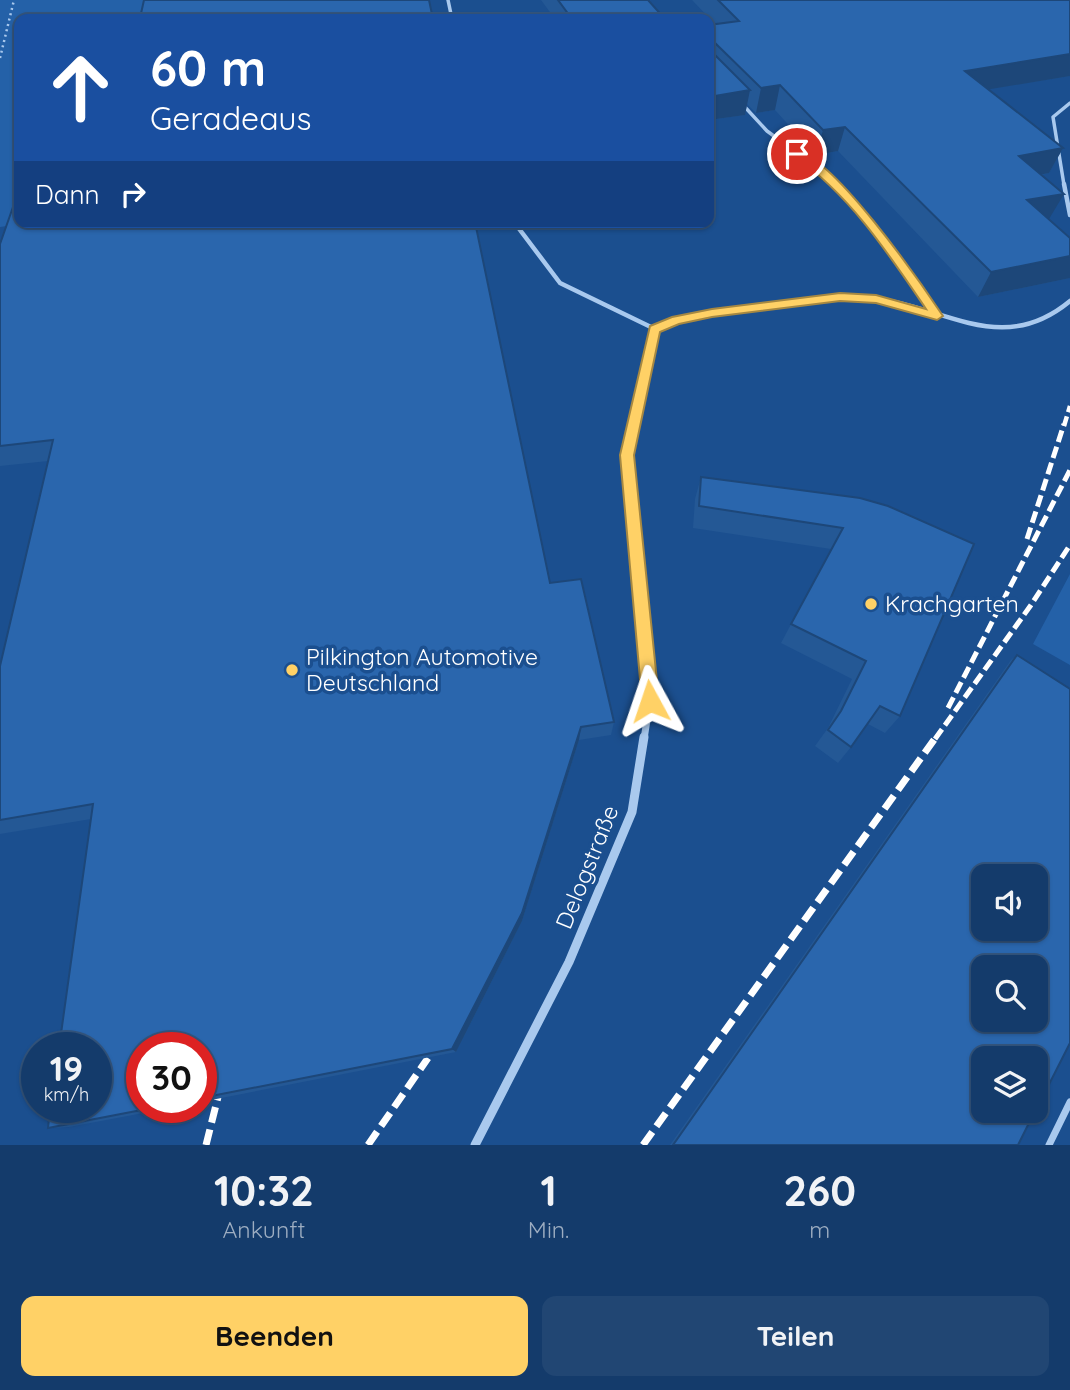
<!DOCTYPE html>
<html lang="de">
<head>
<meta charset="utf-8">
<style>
  body { margin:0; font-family:Quicksand,sans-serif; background:#214673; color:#f1f3f6; height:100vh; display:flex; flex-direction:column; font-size:26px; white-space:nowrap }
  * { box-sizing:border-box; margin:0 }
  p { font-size:23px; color:#9dadc1 }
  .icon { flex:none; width:38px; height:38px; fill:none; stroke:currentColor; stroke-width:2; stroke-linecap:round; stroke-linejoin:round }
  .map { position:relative; height:1145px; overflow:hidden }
  .panel { display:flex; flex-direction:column; background:#143b6b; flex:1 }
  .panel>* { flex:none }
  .hud { position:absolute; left:14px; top:14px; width:700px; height:214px; border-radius:14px; box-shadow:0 2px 5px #0004,0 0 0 2px #33557e; background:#1a4fa0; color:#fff; overflow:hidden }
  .fabs { position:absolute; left:971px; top:864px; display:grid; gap:14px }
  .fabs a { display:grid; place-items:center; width:77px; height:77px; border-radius:14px; background:#143b6b; box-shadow:0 2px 5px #0004,0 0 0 2px #33557e; font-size:35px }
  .speed { position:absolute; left:21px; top:1032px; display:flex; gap:14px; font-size:35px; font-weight:700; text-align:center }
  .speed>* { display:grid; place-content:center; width:91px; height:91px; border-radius:50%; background:#143b6b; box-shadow:0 2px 5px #0004,0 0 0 2px #33557e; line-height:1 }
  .speed small { font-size:18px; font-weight:400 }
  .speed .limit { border:10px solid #d22; background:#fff; color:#111 }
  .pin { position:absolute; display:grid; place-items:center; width:60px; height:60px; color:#fff; margin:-30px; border:4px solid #fff; border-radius:50%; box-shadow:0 2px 7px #0007 }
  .me { position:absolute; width:77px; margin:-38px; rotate:355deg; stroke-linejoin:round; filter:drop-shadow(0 0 5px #0008) }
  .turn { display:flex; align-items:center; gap:24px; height:147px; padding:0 21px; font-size:32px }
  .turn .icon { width:91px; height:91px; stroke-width:2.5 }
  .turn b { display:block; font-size:49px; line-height:60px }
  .then { display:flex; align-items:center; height:66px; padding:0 21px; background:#0003; gap:14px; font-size:26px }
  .eta { display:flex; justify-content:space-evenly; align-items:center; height:119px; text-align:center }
  .eta b { font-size:42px; font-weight:700; line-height:49px }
  .cta { display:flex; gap:14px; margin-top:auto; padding:14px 21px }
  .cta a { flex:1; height:80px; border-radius:14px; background:#ffd166; color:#111; font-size:28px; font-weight:700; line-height:80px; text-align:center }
  .cta a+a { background:#214673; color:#f1f3f6 }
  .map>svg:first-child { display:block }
  .green { fill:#2461a8 }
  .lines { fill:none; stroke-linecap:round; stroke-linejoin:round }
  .path { stroke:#a9c9ee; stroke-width:2.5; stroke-dasharray:2 3.5; stroke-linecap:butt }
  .lane-far3 { stroke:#a9c9ee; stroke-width:3.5 }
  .lane-far2 { stroke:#a9c9ee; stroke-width:4.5 }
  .lane-far1 { stroke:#a9c9ee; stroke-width:5 }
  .lane { stroke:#a9c9ee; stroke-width:7 }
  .street-far1 { stroke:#a9c9ee; stroke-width:7 }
  .street { stroke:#a9c9ee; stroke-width:9 }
  .rail-far2 { stroke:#fff; stroke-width:4.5; stroke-dasharray:10 4.5; stroke-linecap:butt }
  .rail-far1 { stroke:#fff; stroke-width:5; stroke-dasharray:12 5; stroke-linecap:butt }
  .rail { stroke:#fff; stroke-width:7; stroke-dasharray:16 7; stroke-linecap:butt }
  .wall { fill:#245895 }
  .shaded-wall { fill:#1d4779 }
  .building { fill:#2a66ad; stroke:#1d4779; stroke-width:2; fill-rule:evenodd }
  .route { fill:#ffd166; stroke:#a68842; stroke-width:2 }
  .poi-dot { fill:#ffd166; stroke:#1b4f8f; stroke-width:2.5 }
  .labels { text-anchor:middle; stroke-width:7; stroke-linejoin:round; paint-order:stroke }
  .poi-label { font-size:23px; fill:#fff; stroke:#1b4f8f; text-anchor:start }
  .street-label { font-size:23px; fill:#fff; stroke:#1b4f8f }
</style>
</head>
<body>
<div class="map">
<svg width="1070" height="1145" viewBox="0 0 1070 1145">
  <rect width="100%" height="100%" fill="#1b4f8f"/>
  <path class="green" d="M0 0H151L147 19H19V195L7 226 0 227Z
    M1070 574V665L1033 644Z"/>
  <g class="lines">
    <path class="path" d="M0 58 14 0"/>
    <path class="lane-far3" d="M448 0 452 19
      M744 106 767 131 822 171 835 185
      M1064 185 1053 117 1070 103"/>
    <path class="lane-far2" d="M834 184 881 235 937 316
      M1064 184 1070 215
      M514 222 560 283 655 329 633 426
      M655 329C697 313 741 308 786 304 813 301 839 296 866 298 941 302 999 360 1070 301"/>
    <path class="lane-far1" d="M627 455 634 424"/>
    <path class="lane" d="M1049 1145 1070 1102"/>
    <path class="street-far1" d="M627 455 650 701 644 739"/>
    <path class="street" d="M475 1145 569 962 632 812 644 737"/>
    <path class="rail-far2" d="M1064 426 1070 406"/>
    <path class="rail-far1" d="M1027 539 1064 424
      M948 708 1070 470
      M935 739 1031 605 1070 545"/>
    <path class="rail" d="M206 1145 218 1097
      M368 1145 428 1058
      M643 1145 936 737"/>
  </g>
  <path class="wall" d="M541 0H648L665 19H555Z
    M692 0H1070V76L989 89 1063 148 1049 173 1041 175 1049 219 1070 238V278L978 297 838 151 816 155 775 110 756 113 747 104 745 115 709 120V25L715 24Z
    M0 244 550 583 614 722 611 735 579 740 522 921 456 1052 201 1102V1048L142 1108H170L69 1127 48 1128 91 819 0 834V666L48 461 0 466Z
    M701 477 860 498 900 716 885 733 868 724 851 747 838 763 815 746 828 728 852 679 781 643 831 549 693 528 695 499Z
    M1017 655 1018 1145H670L1011 660Z"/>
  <path class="shaded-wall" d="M714 42 710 66 709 44Z
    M1070 54V76L955 95 965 71Z
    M780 85 775 110 756 113 761 88Z
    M750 90 745 115 709 120V97Z
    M845 127 838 151 816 155 823 130Z
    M1063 148 1049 173 1007 181 1019 156Z
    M1064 194 1049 219 1014 225 1027 200Z
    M1070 256V278L978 297 991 272Z
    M581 727 579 740 522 921 456 1052 452 1049Z"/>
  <path class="building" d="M144 0H429L433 19H114L140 18Z
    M558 0H648L665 19H572Z
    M718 0H1070V54L965 71 1063 148 1019 156 1064 194 1027 200 1070 238V256L991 272 845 127 823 130 780 85 761 88 714 42 709 44V49L750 90 709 97V25L739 21Z
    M19 190V222H475L550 583 581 579 614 722 581 727 522 913 452 1049 201 1098V1048H142V1108H152L48 1128 50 1108H96V1048H59L93 804 0 820V666L53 440 0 446V244Z
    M701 477 860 498 888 506 974 544 900 716 880 706 851 747 828 730 841 711 866 661 791 624 843 528 699 506Z
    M1017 655 1070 689V1043L1036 1110V1059H984V1111H1035L1018 1145H673ZM984 877H1036V929H984ZM984 968H1036V1020H984Z"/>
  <path class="route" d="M794 152C828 148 923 286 943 316L937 320 876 303 840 301 712 317 679 324 660 332 634 455 659 701 657 707 650 709 644 707 642 701 620 455 650 326 672 317 712 309 840 293 876 295 926 309C888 253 850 195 794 156Z"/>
  <g class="poi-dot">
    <circle cx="871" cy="604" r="7"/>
    <circle cx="292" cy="670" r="7"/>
  </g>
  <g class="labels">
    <g class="poi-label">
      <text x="885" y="612">Krachgarten</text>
      <text x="306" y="665">Pilkington Automotive<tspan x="306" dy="26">Deutschland</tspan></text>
    </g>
    <g class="street-label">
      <text transform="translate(587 867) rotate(-68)" y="8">Delogstraße</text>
    </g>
  </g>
</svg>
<div class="fabs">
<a><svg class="icon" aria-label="sound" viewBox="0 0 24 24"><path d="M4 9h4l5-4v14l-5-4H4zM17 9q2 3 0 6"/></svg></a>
<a><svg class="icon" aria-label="search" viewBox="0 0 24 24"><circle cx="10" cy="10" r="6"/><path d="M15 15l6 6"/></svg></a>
<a><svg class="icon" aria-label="layers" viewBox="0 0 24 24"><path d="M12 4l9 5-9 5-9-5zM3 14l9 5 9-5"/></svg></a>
</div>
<div class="speed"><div>19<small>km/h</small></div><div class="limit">30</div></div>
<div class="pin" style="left:797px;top:154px;background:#d93025"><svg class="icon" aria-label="arrive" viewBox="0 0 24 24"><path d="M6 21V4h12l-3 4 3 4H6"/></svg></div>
<svg class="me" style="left:650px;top:701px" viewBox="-20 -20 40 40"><path d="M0-17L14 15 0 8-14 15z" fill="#ffd166" stroke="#fff" stroke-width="4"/></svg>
<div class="hud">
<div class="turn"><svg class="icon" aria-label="ahead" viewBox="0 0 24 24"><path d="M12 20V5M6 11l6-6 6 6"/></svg><div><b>60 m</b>Geradeaus</div></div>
<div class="then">Dann<svg class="icon" aria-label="right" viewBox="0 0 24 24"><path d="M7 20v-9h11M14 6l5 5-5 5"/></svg></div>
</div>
</div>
<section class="panel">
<div class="eta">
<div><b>10:32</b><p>Ankunft</p></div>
<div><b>1</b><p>Min.</p></div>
<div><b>260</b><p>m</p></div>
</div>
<div class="cta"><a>Beenden</a><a>Teilen</a></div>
</section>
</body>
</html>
